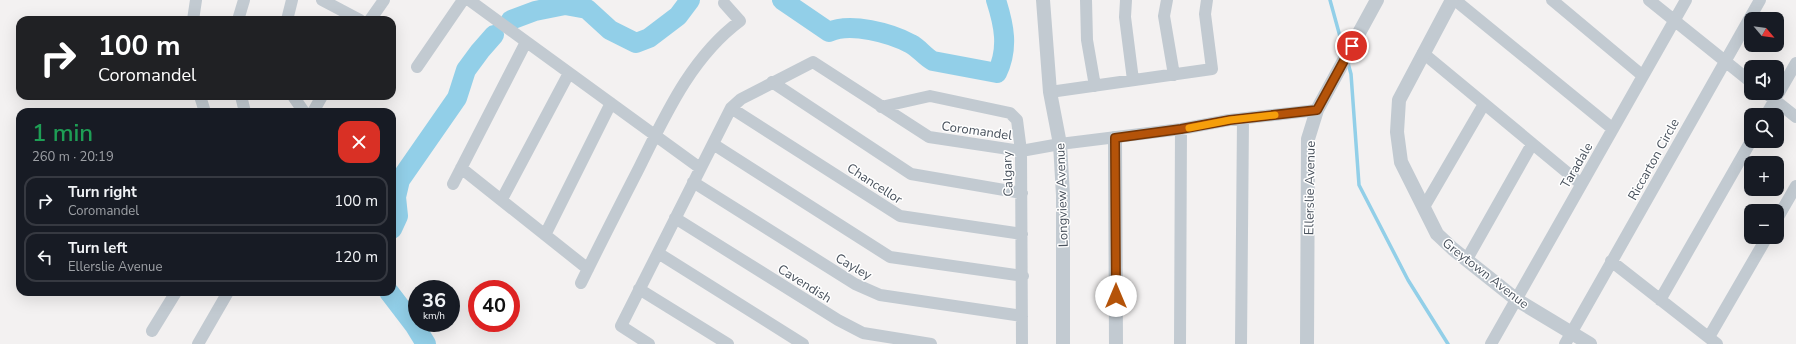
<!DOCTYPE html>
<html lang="en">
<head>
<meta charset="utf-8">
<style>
  body { margin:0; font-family:"Nunito Sans",sans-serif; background:#20242c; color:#f1f3f6; height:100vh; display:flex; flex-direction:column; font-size:15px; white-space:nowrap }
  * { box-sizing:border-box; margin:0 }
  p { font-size:13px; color:#9ea1a6 }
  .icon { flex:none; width:22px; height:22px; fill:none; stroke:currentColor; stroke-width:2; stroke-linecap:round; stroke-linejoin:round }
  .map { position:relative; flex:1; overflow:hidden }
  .side { position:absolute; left:16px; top:108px; width:380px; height:188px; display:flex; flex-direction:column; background:#171b24; border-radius:12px; box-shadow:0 4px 16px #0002 }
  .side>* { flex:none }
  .hud { position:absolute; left:16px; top:16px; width:380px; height:84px; border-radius:12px; box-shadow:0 4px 16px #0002; background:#202124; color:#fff; overflow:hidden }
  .needle { width:26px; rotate:119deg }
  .buttons { position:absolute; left:1744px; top:12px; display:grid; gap:8px }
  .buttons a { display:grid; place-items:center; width:40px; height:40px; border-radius:8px; background:#171b24; box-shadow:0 4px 16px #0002; font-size:20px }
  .speed { position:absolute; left:408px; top:280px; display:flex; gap:8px; font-size:20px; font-weight:700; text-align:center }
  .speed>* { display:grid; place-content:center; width:52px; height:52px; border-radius:50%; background:#171b24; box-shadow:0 4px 16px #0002; line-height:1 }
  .speed small { font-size:10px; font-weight:400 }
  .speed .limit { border:6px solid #d22; background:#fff; color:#111 }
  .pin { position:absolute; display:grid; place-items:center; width:34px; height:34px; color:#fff; margin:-17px; border:2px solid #fff; border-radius:50%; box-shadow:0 1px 4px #0007 }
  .me { position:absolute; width:44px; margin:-22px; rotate:0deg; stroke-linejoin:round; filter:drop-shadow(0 0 3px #0008) }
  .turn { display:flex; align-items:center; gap:14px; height:84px; padding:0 16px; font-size:18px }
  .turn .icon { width:52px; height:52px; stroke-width:2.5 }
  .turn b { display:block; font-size:28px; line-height:34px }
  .round { display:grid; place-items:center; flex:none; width:42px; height:42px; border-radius:12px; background:#20242c }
  .overview { display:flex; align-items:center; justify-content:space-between; height:68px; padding:0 16px }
  h1 { font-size:24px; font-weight:600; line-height:30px; color:#1e9e55 }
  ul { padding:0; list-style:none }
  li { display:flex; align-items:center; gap:12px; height:50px; margin:0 8px 6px; padding:0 8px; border:2px solid #363941; border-radius:12px }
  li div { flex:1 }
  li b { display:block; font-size:15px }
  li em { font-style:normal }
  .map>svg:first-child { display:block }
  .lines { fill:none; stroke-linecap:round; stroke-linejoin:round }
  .stream { stroke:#92cfe8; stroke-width:3.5 }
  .river { stroke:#92cfe8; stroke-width:20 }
  .minor { stroke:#c2cad1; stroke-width:12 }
  .tertiary { stroke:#c2cad1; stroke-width:14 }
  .route-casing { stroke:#753606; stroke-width:10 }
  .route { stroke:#b45309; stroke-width:7 }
  .slow { stroke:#f59e0b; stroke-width:7 }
  .labels { text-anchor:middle; stroke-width:3; stroke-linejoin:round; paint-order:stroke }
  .street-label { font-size:13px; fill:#49525d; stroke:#fff }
</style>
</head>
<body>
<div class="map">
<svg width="1796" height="344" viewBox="0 0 1796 344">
  <rect width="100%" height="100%" fill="#f3f1f1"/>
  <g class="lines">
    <path class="stream" d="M1330 0 1344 51
      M1348 63 1351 74 1359 185 1408 280 1448 344"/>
    <path class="river" d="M782 0 829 32C850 22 891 33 911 44 919 48 925 57 933 61L997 73C1009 48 1004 25 996 0
      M511 20 535 11 565 5 587 9 610 30 636 43 649 38 678 16 690 0
      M392 229 398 216 396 197 400 180 457 98 466 70 480 51 494 35
      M389 292 415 326 426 344"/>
    <path class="minor" d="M322 0 360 20
      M469 0 700 168
      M1086 0 1087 40 1095 86
      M1126 0 1125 17 1133 80
      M1167 0 1164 16 1174 75
      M1455 0 1613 129
      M1552 0 1643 76
      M1649 0 1751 82
      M193 20 196 0
      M238 20 244 0
      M287 20 292 0
      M370 20 384 0
      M1423 53 1581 184
      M417 67 463 0
      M772 82 911 174 1022 193
      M1050 92 1212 69 1205 14 1207 0
      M1766 93 1796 117
      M200 96 205 112
      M241 96 245 112
      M293 96 304 112
      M881 107 930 96 1010 113 1017 120 1021 151 1022 344
      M731 108 900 216 1022 234
      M313 112 322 96
      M1766 115 1796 63
      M713 144 890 257 1023 276
      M461 168 588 269
      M693 182 855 284 880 295 1022 316
      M453 184 526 42
      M502 199 569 73
      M1424 207 1484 104
      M675 218 838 320 863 333 931 344
      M1777 219 1796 186
      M545 235 611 103
      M658 253 803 344
      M1467 259 1532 144
      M1611 261 1717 344
      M581 283C599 246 618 209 637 172 664 118 690 58 740 21L724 3
      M639 289 728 344
      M1660 300 1751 141
      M152 331 176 292
      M1709 337 1767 237
      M198 344 228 292
      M649 344 621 326 731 108 741 99 813 62 929 137 1021 151 1060 144 1181 129 1229 120 1317 110
      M1180 344 1181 129
      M1241 344 1243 119
      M1491 344 1686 0
      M1565 344 1760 0"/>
    <path class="tertiary" d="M1043 0 1050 92 1060 144 1063 195V344
      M1452 0 1399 100 1397 132 1401 162 1437 234 1453 249 1517 300 1590 344
      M1115 138 1116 344
      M1307 344 1308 139 1317 110 1377 0"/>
  </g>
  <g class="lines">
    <g class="route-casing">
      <path id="route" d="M1116 296 1115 138 1181 129 1230 120 1317 110 1352 46"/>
    </g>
    <use href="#route" class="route"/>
    <path class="slow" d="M1189 128 1230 120 1275 115"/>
  </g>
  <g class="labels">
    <g class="street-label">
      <text transform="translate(977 130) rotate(8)" y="5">Coromandel</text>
      <text transform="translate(1653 159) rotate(-61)" y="5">Riccarton Circle</text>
      <text transform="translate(1576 165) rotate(-60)" y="5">Taradale</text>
      <text transform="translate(1007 174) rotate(-92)" y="5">Calgary</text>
      <text transform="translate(875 183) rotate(33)" y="5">Chancellor</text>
      <text transform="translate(1309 188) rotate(-89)" y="5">Ellerslie Avenue</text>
      <text transform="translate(1061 195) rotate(-92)" y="5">Longview Avenue</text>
      <text transform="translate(854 266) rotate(30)" y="5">Cayley</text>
      <text transform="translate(1486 273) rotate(38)" y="5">Greytown Avenue</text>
      <text transform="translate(805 283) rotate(32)" y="5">Cavendish</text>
    </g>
  </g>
</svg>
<div class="buttons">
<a><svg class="needle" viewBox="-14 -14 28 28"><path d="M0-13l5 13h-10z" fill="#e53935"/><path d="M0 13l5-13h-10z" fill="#9ea1a6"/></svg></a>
<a><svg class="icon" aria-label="sound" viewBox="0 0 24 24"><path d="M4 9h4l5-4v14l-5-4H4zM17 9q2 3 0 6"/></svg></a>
<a><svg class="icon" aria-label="search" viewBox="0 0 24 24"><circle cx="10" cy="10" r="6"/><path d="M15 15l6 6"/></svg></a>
<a>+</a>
<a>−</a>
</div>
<div class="speed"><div>36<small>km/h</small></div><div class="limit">40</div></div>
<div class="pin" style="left:1352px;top:46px;background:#d93025"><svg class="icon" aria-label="arrive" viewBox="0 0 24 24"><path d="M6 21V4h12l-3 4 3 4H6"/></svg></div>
<svg class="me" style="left:1116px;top:296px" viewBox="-20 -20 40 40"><circle r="19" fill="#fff"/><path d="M0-13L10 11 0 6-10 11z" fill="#b45309"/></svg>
<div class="hud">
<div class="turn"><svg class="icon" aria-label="right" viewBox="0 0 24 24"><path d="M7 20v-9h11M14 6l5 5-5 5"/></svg><div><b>100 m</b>Coromandel</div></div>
</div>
<section class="side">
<div class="overview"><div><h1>1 min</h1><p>260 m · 20:19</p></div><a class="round" style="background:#d93025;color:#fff"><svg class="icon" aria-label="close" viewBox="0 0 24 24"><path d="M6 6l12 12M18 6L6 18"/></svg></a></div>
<ul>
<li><svg class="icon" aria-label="right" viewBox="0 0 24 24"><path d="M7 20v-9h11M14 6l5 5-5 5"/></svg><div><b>Turn right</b><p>Coromandel</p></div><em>100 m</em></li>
<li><svg class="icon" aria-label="left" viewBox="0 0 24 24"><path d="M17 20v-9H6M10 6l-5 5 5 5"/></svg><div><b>Turn left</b><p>Ellerslie Avenue</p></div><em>120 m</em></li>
</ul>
</section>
</div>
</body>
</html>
